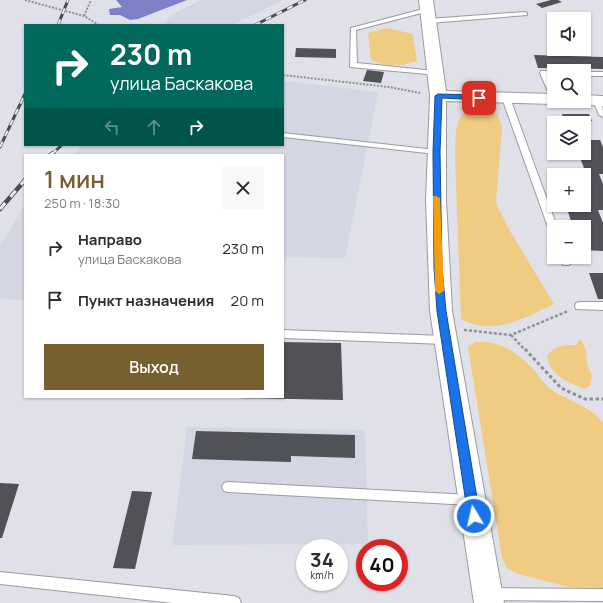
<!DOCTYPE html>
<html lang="ru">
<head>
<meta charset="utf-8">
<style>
  body { margin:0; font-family:Manrope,sans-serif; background:#f7f7f7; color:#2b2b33; height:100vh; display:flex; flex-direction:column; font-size:15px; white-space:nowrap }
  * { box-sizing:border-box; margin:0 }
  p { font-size:13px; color:#7c7c81 }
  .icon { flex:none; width:22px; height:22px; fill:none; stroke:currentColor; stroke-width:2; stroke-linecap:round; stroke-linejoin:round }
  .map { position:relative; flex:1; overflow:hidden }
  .details { position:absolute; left:24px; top:154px; width:260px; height:244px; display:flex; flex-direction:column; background:#fff; border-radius:0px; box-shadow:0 1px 3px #0004 }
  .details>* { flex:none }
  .banner { position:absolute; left:24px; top:24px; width:260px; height:122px; border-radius:0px; box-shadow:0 1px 3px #0004; background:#00695c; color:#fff; overflow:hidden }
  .fabs { position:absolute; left:547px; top:12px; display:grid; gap:8px }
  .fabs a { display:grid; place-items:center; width:44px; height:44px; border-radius:0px; background:#fff; box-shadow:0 1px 3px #0004; font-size:20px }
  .speed { position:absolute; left:296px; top:539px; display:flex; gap:8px; font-size:20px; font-weight:700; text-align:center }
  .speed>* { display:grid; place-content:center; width:52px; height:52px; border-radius:50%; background:#fff; box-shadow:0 1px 3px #0004; line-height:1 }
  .speed small { font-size:10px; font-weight:400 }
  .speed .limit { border:6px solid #d22; background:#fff; color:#111 }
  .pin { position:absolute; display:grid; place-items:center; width:34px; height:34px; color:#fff; margin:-17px; border-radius:8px; box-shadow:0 2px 6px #0006 }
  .me { position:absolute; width:44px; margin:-22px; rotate:351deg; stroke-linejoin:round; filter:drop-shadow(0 0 3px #0008) }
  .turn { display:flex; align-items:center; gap:14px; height:84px; padding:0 20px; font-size:18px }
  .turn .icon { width:52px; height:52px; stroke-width:2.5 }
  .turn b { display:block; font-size:28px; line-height:34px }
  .lanes { display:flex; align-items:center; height:38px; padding:0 20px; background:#0003; justify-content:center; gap:20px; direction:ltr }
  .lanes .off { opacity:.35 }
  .round { display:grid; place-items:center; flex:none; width:42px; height:42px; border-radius:0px; background:#f7f7f7 }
  .summary { display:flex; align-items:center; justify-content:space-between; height:68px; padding:0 20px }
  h1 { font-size:24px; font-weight:600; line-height:30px; color:#776030 }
  .action { display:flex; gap:8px; margin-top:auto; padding:8px 20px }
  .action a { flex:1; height:46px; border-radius:0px; background:#776030; color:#fff; font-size:16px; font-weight:600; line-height:46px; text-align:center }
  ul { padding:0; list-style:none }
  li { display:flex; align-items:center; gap:12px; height:52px; padding:0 20px }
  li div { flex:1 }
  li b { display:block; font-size:15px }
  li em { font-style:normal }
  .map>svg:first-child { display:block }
  .built { fill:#d4d6e4 }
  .green { fill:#f0cc83 }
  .water { fill:#7e80c7 }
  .building { fill:#515258 }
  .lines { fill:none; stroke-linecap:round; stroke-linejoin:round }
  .lane-casing { stroke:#9a9aa1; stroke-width:2 }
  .secondary-casing { stroke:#9a9aa1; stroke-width:2 }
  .path-far2 { stroke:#909095; stroke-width:2; stroke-dasharray:2 1.5; stroke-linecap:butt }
  .path-far1 { stroke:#909095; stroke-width:2.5; stroke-dasharray:3 2; stroke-linecap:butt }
  .path { stroke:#909095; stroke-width:3; stroke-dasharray:3.5 2.5; stroke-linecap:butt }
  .lane { fill:#fff; fill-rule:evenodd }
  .secondary { fill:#fff; fill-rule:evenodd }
  .rail-far1-casing { stroke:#4c4c50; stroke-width:3 }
  .rail-casing { stroke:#4c4c50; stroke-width:4.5 }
  .rail-far1 { stroke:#edeef6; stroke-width:2; stroke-dasharray:6; stroke-linecap:butt }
  .rail { stroke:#edeef6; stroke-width:3; stroke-dasharray:8; stroke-linecap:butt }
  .route { fill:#1a73e8; stroke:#114b97 }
  .slow { fill:#f59e0b }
</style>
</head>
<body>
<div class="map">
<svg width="603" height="603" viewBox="0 0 603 603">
  <rect width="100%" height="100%" fill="#e0e1e8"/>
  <path class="built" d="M201 0H283L232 25H163L171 15Z
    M283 81 378 92 345 258 283 257V155H72L82 145H283Z
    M25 205V300L0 299V246Z
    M187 427 365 430 368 544 172 545Z"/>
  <path class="green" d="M387 28 413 34 417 61C401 67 386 67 371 60L368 33Z
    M475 107C491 109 499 110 502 128L496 203 510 231 554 304C524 318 494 337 461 319L455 158C456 140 452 112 475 107Z
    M581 339 586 350 587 364 592 376 590 386 584 389C567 382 550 375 547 356 554 346 563 345 575 345Z
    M476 342C499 340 519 353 534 370 540 377 546 387 555 392 571 402 592 407 603 423V588L568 587 518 574 507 568 502 558 468 347Z"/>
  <path class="water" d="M116 0H187L138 19 130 20 120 15H110L109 9 122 7Z"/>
  <path class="building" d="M551 0H558L562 2 542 8 536 4Z
    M296 48 336 49V58L295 57Z
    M534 55 603 57V69L538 68Z
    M367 70 384 72 381 83 363 81Z
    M562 114H589L592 121 564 120Z
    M584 140H600L603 147V174H599L603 184V210H598L603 223V251L584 250V227H573L567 209H583L581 205H584V175H571L570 173H586L578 153H584Z
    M589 273H603V299H598Z
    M283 342 341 343 343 400 235 398V397H283Z
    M196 431 355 435V458L291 456V462L192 459Z
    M0 483 19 484 2 538H0Z
    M132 491 152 492 135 569 113 568Z"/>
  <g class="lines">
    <g class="lane-casing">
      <path id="lane" d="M427 8 429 9V11L356 30 357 63 435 71 439 73 438 75 350 67 351 28Z
        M525 12 527 13V15L429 23 426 21 429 19Z
        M541 71H555L554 75H549L554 87V98L550 96 540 73Z
        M584 72H603V76H584Z
        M503 96H509L510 98 557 227H554V233L549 230 502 98Z
        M594 98H597C603 100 603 111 603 117L599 115 593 100Z
        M283 133 436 150 440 152 436 154 283 137Z
        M559 257H569L571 263 569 265H563Z
        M580 302H603V310L576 309 575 306 576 303Z
        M283 330 445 336 449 337 450 340 449 343 445 344 283 338Z
        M228 482 471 495 475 496 477 500 475 504 471 505 228 492 224 491 222 487 224 483Z
        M0 572 234 596 239 598 241 603H173L0 584Z
        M489 588 603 589V601L489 600 484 599 482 594 484 589Z"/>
    </g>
    <g class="secondary-casing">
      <path id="secondary" d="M419 0H433L446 91 554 94V101H561L554 104 446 101V200L452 311 504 603H474L430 311 426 200 430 96Z
        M584 95 603 96V106L578 104 576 101H584Z"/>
    </g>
    <path class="path-far2" d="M25 0 84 16 99 25
      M84 16 91 0
      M283 75 389 87 420 93"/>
    <path class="path-far1" d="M464 330 511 335 568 311
      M511 335 525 350"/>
    <path class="path" d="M525 349 561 388 585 399H603"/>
    <use href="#lane" class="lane"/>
    <use href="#secondary" class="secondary"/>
    <g class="rail-far1-casing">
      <path id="rail-far1" d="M58 25 68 0
        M255 25 305 0
        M0 147 25 94
        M52 154 62 145"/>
    </g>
    <g class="rail-casing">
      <path id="rail" d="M50 155 53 153
        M0 209 25 180"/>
    </g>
    <use href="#rail-far1" class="rail-far1"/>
    <use href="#rail" class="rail"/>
  </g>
  <path class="route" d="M438 94 479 95 483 98 479 100 442 98 440 152 442 268 446 311 480 516 478 520 474 521 470 520 468 516 437 311 434 268 433 152 435 96Z"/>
  <path class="slow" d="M433 196H436L440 198 444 291 439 294 435 291Z"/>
</svg>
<div class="fabs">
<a><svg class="icon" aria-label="sound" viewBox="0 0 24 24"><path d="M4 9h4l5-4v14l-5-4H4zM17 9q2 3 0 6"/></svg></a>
<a><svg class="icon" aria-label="search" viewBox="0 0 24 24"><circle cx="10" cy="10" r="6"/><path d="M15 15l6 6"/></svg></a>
<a><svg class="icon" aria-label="layers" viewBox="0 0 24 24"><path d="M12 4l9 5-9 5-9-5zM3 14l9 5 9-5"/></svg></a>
<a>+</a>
<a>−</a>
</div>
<div class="speed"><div>34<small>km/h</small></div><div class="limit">40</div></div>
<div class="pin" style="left:479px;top:98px;background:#d93025"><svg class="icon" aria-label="arrive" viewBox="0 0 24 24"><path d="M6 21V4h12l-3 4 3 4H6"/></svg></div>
<svg class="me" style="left:474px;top:516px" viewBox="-20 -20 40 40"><circle r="17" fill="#1a73e8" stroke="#fff" stroke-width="3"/><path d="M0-11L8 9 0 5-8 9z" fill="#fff"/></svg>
<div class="banner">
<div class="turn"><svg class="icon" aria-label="right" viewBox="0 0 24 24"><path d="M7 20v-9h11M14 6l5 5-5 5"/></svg><div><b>230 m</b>улица Баскакова</div></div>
<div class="lanes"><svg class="icon off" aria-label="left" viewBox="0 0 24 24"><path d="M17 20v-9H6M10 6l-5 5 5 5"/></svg><svg class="icon off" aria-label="ahead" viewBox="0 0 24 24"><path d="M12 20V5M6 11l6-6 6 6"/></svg><svg class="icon" aria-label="right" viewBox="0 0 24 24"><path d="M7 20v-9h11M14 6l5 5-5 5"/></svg></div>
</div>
<section class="details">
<div class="summary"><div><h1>1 мин</h1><p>250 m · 18:30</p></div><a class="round"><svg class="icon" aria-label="close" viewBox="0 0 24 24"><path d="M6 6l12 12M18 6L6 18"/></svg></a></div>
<ul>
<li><svg class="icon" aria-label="right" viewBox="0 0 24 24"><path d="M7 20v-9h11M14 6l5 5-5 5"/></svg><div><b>Направо</b><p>улица Баскакова</p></div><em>230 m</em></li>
<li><svg class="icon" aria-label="arrive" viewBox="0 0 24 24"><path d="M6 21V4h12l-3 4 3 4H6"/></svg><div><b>Пункт назначения</b></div><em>20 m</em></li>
</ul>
<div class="action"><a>Выход</a></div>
</section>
</div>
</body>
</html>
